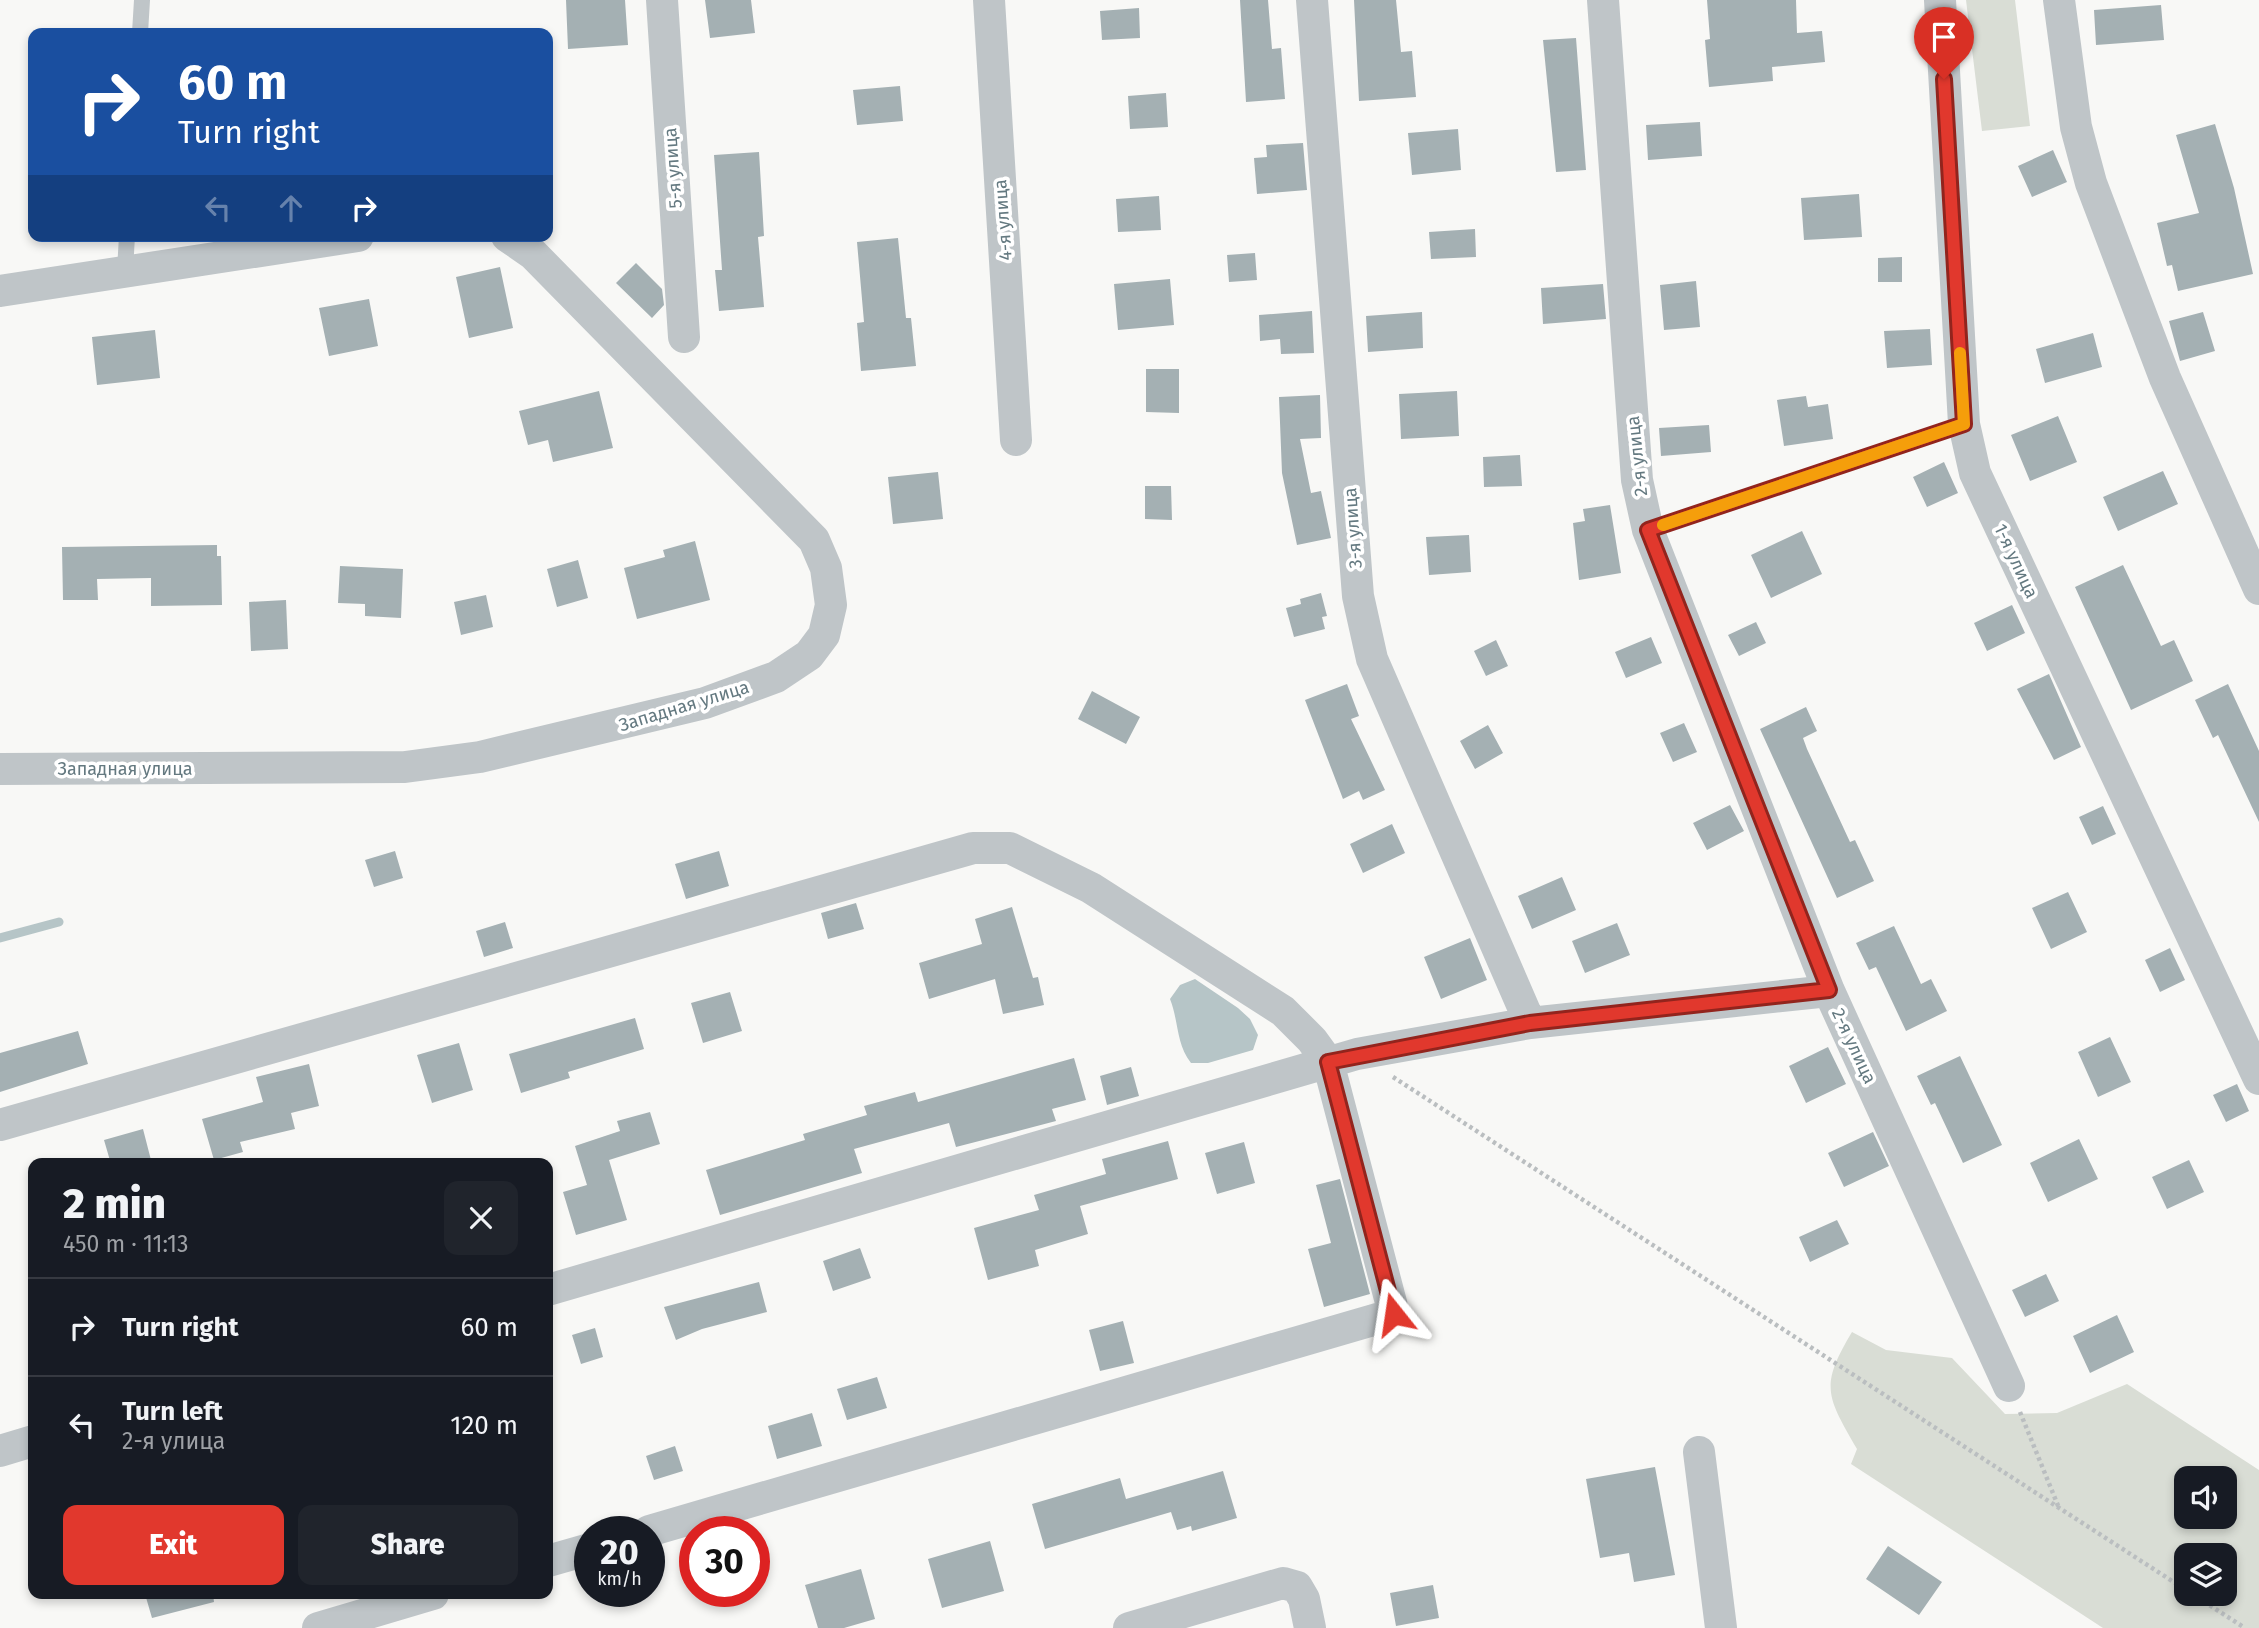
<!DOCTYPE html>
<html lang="en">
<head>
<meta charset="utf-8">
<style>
  body { margin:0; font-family:"Fira Sans",sans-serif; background:#20242c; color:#f1f3f6; height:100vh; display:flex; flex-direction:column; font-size:26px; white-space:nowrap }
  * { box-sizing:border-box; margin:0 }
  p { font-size:23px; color:#9ea1a6 }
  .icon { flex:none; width:38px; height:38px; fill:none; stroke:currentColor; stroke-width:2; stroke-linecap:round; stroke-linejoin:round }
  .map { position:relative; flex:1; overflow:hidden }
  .panel { position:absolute; left:28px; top:1158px; width:525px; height:441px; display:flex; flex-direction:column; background:#171b24; border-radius:14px; box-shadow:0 4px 10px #0003 }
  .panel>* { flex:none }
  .guide { position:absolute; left:28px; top:28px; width:525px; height:214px; border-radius:14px; box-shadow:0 4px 10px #0003; background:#1a4fa0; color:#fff; overflow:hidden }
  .fabs { position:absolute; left:2174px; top:1466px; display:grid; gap:14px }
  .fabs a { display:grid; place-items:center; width:63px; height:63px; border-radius:14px; background:#171b24; box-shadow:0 4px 10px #0003; font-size:35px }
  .speed { position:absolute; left:574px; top:1516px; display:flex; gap:14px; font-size:35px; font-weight:700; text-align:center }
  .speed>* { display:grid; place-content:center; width:91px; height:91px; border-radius:50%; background:#171b24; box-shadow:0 4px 10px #0003; line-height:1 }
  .speed small { font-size:18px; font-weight:400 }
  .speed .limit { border:10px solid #d22; background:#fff; color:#111 }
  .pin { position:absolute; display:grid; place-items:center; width:60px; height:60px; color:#fff; margin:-72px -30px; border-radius:50% 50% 50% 0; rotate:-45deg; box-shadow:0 0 7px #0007 }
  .pin .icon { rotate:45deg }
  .me { position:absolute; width:77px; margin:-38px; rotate:345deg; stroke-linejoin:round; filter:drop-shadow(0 0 5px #0008) }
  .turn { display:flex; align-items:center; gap:24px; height:147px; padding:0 35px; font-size:32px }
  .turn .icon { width:91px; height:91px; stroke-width:2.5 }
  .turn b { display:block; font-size:49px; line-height:60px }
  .lanes { display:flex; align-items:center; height:66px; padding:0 35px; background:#0003; justify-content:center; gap:35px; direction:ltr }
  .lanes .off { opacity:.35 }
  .round { display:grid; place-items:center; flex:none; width:74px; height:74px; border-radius:14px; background:#20242c }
  .head { display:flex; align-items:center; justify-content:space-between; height:119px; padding:0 35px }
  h1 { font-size:42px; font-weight:800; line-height:52px }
  .primary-button { display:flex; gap:14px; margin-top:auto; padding:14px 35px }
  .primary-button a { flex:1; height:80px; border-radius:14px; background:#e1382d; color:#fff; font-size:28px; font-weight:800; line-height:80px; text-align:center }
  .primary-button a+a { background:#20242c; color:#f1f3f6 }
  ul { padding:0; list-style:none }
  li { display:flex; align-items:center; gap:21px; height:98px; padding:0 35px; border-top:2px solid #363941 }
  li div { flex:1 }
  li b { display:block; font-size:26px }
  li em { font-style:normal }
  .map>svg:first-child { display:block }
  .green { fill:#d9ddd5; fill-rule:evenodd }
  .water { fill:#b6c5c7 }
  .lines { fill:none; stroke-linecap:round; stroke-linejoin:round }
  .stream { stroke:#b6c5c7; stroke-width:9 }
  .building { fill:#a4b0b3 }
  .path { stroke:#babec0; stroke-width:4.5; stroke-dasharray:3.5 3.5; stroke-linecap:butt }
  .lane { stroke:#bfc5c8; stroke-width:16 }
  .street { stroke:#bfc5c8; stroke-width:32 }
  .route-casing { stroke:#92241d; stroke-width:18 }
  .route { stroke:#e1382d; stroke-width:12 }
  .slow { stroke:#f59e0b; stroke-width:12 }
  .labels { text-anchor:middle; stroke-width:7; stroke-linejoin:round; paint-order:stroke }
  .street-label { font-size:18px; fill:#647980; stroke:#fff }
</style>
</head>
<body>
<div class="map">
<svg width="2259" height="1628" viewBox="0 0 2259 1628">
  <rect width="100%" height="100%" fill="#f8f8f6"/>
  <path class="green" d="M1966 0H2015L2030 126 1982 131Z
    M1852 1332 1886 1350 1952 1358 2005 1414 2057 1413 2127 1384 2259 1470V1628H2103L1851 1464 1857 1449C1827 1396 1819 1387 1852 1332ZM2186 1479H2224V1517H2186ZM2186 1556H2224V1594H2186Z"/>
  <path class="water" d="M1195 979 1238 1008 1250 1019 1258 1035 1253 1050 1208 1063H1191C1176 1044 1179 1022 1170 999L1180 985Z"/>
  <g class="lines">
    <path class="stream" d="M0 938 59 922"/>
  </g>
  <path class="building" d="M566 0H625L628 45 568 49Z
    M705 0H751L755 33 710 38Z
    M1240 0H1268L1272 49 1281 48 1285 99 1246 102Z
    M1354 0H1396L1401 52 1412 51 1416 97 1359 101Z
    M1707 0H1796L1797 33 1822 31 1825 62 1772 67 1773 81 1709 87 1705 40 1710 39Z
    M2161 5 2164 40 2096 45 2094 10Z
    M1139 8 1140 38 1102 40 1100 11Z
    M1576 38 1586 170 1556 172 1543 40Z
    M900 86 903 121 857 125 853 90Z
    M1166 93 1168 127 1130 129 1128 96Z
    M1700 122 1702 156 1648 160 1646 125Z
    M2215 124 2234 188 2253 274 2178 291 2172 265 2167 266 2157 223 2199 213 2176 135Z
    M1458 129 1461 170 1412 175 1408 133Z
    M1303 143 1307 190 1257 194 1254 158 1267 157 1266 145Z
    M2053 150 2067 182 2032 197 2018 166Z
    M759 152 764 236 758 237 764 307 719 311 715 270H722L714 155Z
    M1859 194 1862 237 1804 240 1801 198Z
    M1159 196 1161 230 1118 232 1116 199Z
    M1475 229 1476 257 1431 259 1429 232Z
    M898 238 906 318H911L916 366 861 371 857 323 864 322 857 242Z
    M1255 253 1257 280 1229 282 1227 255Z
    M1902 257V282H1878V258Z
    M636 263 662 289 664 305 652 318 616 283Z
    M500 267 513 328 469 338 456 277Z
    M1170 279 1174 325 1118 330 1114 284Z
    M1696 281 1700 327 1664 330 1660 285Z
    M1603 284 1606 319 1543 324 1541 288Z
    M369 299 378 346 329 356 319 308Z
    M1312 311 1314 353 1281 354 1280 339 1260 341 1259 315Z
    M1422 312 1423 348 1368 352 1366 316Z
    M2203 312 2215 351 2180 361 2169 321Z
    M1930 329 1932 365 1887 368 1884 331Z
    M155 330 160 378 97 385 92 337Z
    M2093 333 2102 367 2045 383 2036 349Z
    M1146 369H1179V413L1146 412Z
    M599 391 613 448 553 462 548 440 528 445 519 411Z
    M1457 391 1459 436 1401 439 1399 394Z
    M1320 395 1321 438 1300 439 1311 493 1321 491 1331 538 1297 545 1282 473 1279 397Z
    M1806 396 1808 407 1828 404 1833 439 1784 446 1777 400Z
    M2058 416 2077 462 2030 481 2011 435Z
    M1709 425 1711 452 1661 456 1659 428Z
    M1520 455 1522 486 1484 487 1483 457Z
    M1944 462 1958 493 1927 507 1913 477Z
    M2163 471 2178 504 2118 531 2103 497Z
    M938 472 943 519 893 524 888 477Z
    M1145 486H1171L1172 520 1145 519Z
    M1610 505 1621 573 1579 580 1573 523 1585 521 1583 509Z
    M1802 531 1822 574 1771 598 1751 555Z
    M1469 535 1471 572 1429 575 1426 537Z
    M695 541 710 600 637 619 624 568 665 557 663 550Z
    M217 545V556H221L222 605 151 606V578L97 579 98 600H63L62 547Z
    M578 560 588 598 557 607 547 569Z
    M2123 565 2161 646 2174 640 2193 681 2131 710 2075 587Z
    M340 566 403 569 401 618 365 616V604L338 603Z
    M1321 593 1327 616 1322 617 1325 629 1294 637 1286 608 1301 604 1300 599Z
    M486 595 493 627 461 635 454 602Z
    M286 600 288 649 251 651 249 602Z
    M2012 605 2025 633 1987 651 1974 623Z
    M1756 622 1766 643 1739 656 1728 635Z
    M1651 637 1662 663 1626 678 1615 652Z
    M1496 640 1508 666 1486 676 1474 651Z
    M2049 674 2081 747 2054 760 2017 689Z
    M1347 684 1359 716 1351 719 1385 790 1363 800 1359 791 1343 799 1305 700Z
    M2228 684 2259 751V822L2218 735 2213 738 2195 700Z
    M1092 691 1140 717 1126 744 1078 719Z
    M1806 707 1817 731 1803 738 1807 749 1850 842 1855 840 1874 881 1837 898 1760 729Z
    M1684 723 1697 752 1673 762 1660 733Z
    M1488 725 1503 753 1475 769 1460 741Z
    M1730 805 1744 831 1707 850 1693 823Z
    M2103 806 2116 834 2092 845 2079 817Z
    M1392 824 1405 853 1363 873 1350 844Z
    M395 851 403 878 374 887 365 860Z
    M719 851 729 886 686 899 675 864Z
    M1562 877 1576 910 1532 929 1518 896Z
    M2068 892 2087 932 2051 949 2032 908Z
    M856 903 864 929 828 939 821 913Z
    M1012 907 1033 978 1038 977 1044 1005 1003 1014 995 979 929 999 919 963 982 944 975 919Z
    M505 922 513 948 484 957 476 931Z
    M1617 923 1630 955 1585 973 1572 941Z
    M1894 926 1921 984 1931 979 1947 1011 1906 1031 1876 967 1869 970 1856 943Z
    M1470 938 1487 980 1441 999 1424 957Z
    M2170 948 2185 980 2160 992 2145 960Z
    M730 992 742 1031 703 1043 691 1003Z
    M635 1018 644 1049 568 1072 570 1078 521 1093 509 1054Z
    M78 1031 88 1064 0 1092V1053Z
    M2110 1037 2131 1082 2098 1097 2078 1052Z
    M459 1043 473 1090 432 1103 417 1055Z
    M1828 1047 1846 1084 1806 1103 1789 1066Z
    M1960 1056 2002 1145 1963 1163 1935 1103 1931 1105 1917 1076Z
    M1074 1058 1086 1100 1052 1109 1056 1121 956 1147 949 1123 854 1149 862 1173 720 1215 706 1170 805 1140 803 1134 867 1115 864 1106 915 1092 918 1102Z
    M309 1064 319 1106 291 1113 295 1129 240 1142 243 1152 214 1160 202 1119 263 1102 256 1077Z
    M1131 1067 1139 1096 1107 1105 1100 1076Z
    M2237 1084 2249 1111 2226 1122 2213 1095Z
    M650 1112 660 1144 609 1160 627 1220 576 1235 563 1192 587 1185 575 1146 620 1131 617 1121Z
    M143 1129 152 1164H111L104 1140Z
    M1873 1132 1889 1166 1844 1187 1828 1153Z
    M2079 1139 2098 1179 2048 1202 2030 1163Z
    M1168 1141 1178 1179 1080 1206 1088 1234 1035 1250 1039 1266 988 1280 974 1228 1039 1210 1034 1195 1106 1174 1102 1159Z
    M1244 1142 1255 1183 1217 1194 1205 1153Z
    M2189 1160 2204 1192 2167 1209 2152 1177Z
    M1340 1179 1370 1294 1324 1307 1308 1249 1331 1243 1316 1185Z
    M1837 1220 1849 1244 1810 1262 1799 1237Z
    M860 1248 871 1278 833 1291 823 1261Z
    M2046 1274 2059 1301 2025 1317 2012 1290Z
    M759 1282 767 1312 702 1329 676 1340 664 1307Z
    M2117 1315 2134 1352 2090 1373 2073 1336Z
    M1123 1321 1134 1363 1100 1371 1089 1330Z
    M595 1328 603 1357 581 1364 572 1335Z
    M877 1377 887 1408 847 1420 837 1389Z
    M812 1413 822 1446 777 1459 768 1426Z
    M675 1446 683 1471 654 1480 646 1456Z
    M1655 1467 1675 1575 1634 1582 1629 1553 1600 1558 1586 1479Z
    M1223 1471 1237 1518 1192 1531 1191 1526 1177 1530 1171 1512 1045 1549 1032 1504 1120 1478 1126 1499Z
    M990 1541 1004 1591 942 1608 928 1559Z
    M1888 1546 1942 1582 1919 1615 1866 1579Z
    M861 1569 875 1619 844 1628H818L805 1585Z
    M1433 1585 1439 1618 1396 1626 1390 1593Z
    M145 1594H213L214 1602 152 1618Z"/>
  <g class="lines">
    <path class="path" d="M1393 1077 2186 1590
      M2020 1412 2059 1508
      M2192 1594 2245 1628"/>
    <path class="lane" d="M140 33 142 0
      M125 270 127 236
      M1648 530 1964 424"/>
    <path class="street" d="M662 0 684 337
      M989 0 1016 440
      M1312 0 1358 596 1372 659 1530 1023
      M1603 0 1637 480 1648 530 1829 991 2009 1386
      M1940 0 1964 424 1975 473 2259 1079
      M2059 0 2076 127 2091 183 2165 378 2259 589
      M0 291 358 236
      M0 769 405 767 480 757 705 703 776 677 809 655 824 635 831 605 826 568 814 540 533 254 507 236
      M0 1125 973 848H1010L1091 888 1283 1011 1312 1040 1328 1062 1394 1314 649 1531
      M548 1290 1357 1054 1530 1023 1829 991
      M0 1451 33 1441
      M1699 1452 1721 1628
      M548 1561 590 1549
      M318 1628 433 1594
      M1129 1628 1283 1583 1297 1587 1304 1599 1310 1628"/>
  </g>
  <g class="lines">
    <g class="route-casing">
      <path id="route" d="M1394 1314 1328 1062 1530 1023 1829 990 1648 530 1964 424 1944 79"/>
    </g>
    <use href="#route" class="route"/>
    <path class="slow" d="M1663 525 1964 424 1960 353"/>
  </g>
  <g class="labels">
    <g class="street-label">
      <text transform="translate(673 168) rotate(-94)" y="6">5-я улица</text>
      <text transform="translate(1003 220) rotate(-94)" y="6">4-я улица</text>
      <text transform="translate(1637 456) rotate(-96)" y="6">2-я улица</text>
      <text transform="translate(1353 528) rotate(-94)" y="6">3-я улица</text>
      <text transform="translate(2016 561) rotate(65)" y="6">1-я улица</text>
      <text transform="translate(684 706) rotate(-17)" y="6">Западная улица</text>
      <text x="125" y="775">Западная улица</text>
      <text transform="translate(1854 1046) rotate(65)" y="6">2-я улица</text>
    </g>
  </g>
</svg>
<div class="fabs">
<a><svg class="icon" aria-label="sound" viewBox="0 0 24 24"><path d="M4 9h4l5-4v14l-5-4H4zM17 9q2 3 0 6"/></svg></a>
<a><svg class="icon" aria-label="layers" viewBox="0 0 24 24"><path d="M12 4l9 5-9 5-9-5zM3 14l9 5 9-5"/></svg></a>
</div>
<div class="speed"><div>20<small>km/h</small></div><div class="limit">30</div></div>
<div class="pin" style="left:1944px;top:79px;background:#d93025"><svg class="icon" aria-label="arrive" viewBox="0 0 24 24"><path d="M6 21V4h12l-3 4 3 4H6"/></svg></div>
<svg class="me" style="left:1394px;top:1314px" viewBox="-20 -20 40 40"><path d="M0-17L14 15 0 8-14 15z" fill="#e1382d" stroke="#fff" stroke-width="4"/></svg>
<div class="guide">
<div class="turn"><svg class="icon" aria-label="right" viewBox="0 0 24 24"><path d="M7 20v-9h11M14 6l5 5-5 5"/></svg><div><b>60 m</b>Turn right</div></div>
<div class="lanes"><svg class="icon off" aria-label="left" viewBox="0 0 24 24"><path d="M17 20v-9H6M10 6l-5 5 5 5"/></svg><svg class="icon off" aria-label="ahead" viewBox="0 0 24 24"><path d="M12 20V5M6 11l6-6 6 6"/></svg><svg class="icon" aria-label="right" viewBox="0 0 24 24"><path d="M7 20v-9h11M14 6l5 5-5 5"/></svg></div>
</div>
<section class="panel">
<div class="head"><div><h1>2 min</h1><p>450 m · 11:13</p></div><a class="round"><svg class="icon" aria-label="close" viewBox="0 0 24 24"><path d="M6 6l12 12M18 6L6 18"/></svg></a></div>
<ul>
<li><svg class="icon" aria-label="right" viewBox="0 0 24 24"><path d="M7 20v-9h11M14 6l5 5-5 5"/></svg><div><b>Turn right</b></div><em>60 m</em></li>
<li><svg class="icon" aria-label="left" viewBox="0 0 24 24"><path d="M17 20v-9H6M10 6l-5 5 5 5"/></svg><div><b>Turn left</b><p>2-я улица</p></div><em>120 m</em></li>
</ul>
<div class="primary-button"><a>Exit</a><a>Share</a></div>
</section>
</div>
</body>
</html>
